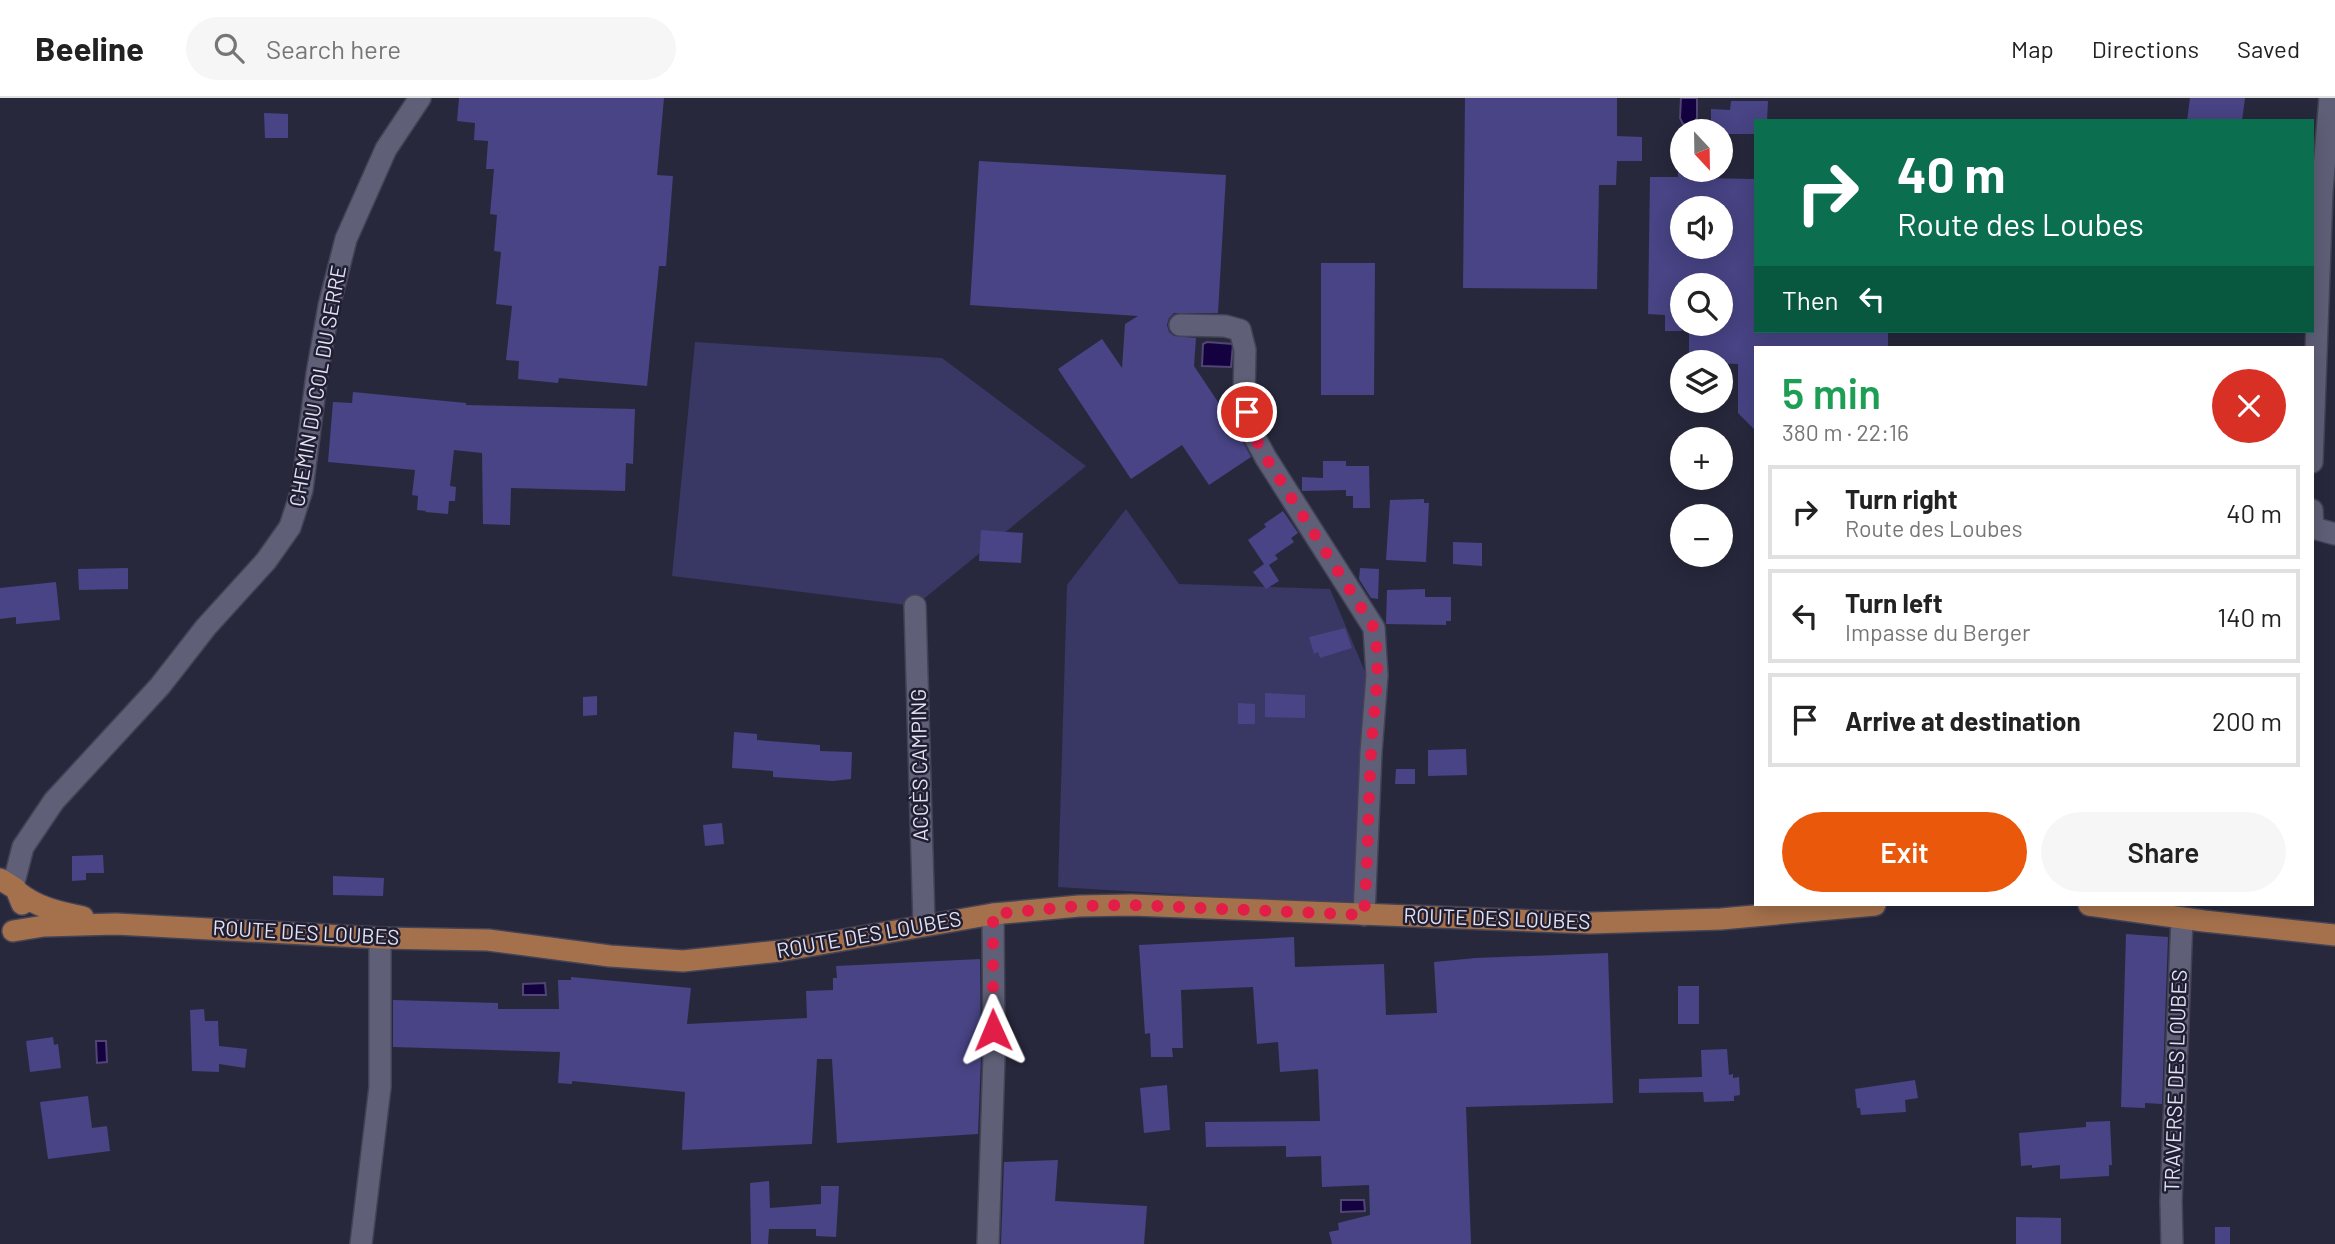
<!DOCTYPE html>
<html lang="en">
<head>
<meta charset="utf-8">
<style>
  body { margin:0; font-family:Barlow,sans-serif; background:#f6f6f6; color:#222; height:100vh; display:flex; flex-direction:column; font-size:26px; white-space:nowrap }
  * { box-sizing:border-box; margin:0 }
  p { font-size:23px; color:#767676 }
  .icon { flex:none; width:38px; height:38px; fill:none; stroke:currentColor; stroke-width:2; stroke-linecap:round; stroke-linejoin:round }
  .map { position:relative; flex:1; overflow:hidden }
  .panel { position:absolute; left:1754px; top:248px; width:560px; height:560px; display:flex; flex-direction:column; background:#fff; border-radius:0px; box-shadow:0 4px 18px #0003 }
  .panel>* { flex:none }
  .guide { position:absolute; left:1754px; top:21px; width:560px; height:214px; border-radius:0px; box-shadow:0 4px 18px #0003; background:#0b6e4f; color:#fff; overflow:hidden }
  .needle { width:46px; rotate:158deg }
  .buttons { position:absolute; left:1670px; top:21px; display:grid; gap:14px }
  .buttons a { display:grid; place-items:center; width:63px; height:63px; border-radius:50%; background:#fff; box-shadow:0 4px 18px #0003; font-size:35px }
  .pin { position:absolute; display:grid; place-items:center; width:60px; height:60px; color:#fff; margin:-30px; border:4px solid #fff; border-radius:50%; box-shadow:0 2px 7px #0007 }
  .me { position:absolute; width:77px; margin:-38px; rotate:359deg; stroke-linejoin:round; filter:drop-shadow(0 0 5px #0008) }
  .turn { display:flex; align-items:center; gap:24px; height:147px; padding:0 28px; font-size:32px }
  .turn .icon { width:91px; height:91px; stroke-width:2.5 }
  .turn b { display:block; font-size:49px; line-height:60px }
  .then { display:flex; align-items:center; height:66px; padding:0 28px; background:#0003; gap:14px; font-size:26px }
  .round { display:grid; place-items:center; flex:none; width:74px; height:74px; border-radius:37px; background:#f6f6f6 }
  .head { display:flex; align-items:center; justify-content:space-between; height:119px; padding:0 28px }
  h1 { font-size:42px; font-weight:600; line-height:52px; color:#1e9e55 }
  .button { display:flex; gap:14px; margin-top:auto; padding:14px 28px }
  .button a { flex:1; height:80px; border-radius:42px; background:#ea580c; color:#fff; font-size:28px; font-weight:600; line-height:80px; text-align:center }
  .button a+a { background:#f6f6f6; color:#222 }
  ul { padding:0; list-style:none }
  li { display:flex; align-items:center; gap:21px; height:94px; margin:0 14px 10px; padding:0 14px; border:4px solid #e0e0e0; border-radius:0px }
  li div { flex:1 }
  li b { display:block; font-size:26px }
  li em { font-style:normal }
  header { display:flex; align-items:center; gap:42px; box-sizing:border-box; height:98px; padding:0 35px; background:#fff; border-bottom:2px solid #e0e0e0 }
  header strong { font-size:33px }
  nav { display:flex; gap:38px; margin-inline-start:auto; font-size:24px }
  .search { width:490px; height:63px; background:#f6f6f6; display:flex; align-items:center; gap:18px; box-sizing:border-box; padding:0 24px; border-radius:38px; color:#767676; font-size:26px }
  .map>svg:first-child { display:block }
  .green { fill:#393764 }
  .water { fill:#13023f; stroke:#514574; stroke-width:2 }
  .building { fill:#484485; fill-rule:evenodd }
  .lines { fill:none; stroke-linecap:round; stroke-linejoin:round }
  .minor-casing { stroke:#434355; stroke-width:24 }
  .major-casing { stroke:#434355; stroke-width:24 }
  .minor { stroke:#5f5f78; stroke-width:21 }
  .major { stroke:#a5714c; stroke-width:21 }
  .route { stroke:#e11d48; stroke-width:12; stroke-dasharray:0 21.6 }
  .labels { text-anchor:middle; stroke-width:5; stroke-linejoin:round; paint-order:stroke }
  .street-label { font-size:21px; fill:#e2e2f1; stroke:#1f1e33 }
</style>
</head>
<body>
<header>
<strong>Beeline</strong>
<div class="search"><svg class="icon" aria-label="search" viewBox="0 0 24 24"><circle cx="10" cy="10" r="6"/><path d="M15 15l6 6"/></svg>Search here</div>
<nav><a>Map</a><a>Directions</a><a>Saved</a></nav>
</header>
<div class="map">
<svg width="2335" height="1146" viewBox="0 0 2335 1146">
  <rect width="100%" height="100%" fill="#28283d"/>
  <path class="green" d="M695 244 942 260 1086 368 915 508 672 478Z
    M1126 411 1179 486 1330 491 1366 576 1357 807 1058 789 1067 487Z"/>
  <path class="water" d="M1681 0H1697V20L1691 28 1683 26 1680 20Z
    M1207 244 1233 246 1231 269 1202 268 1203 246Z
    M545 885 546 897H523V886Z
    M96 943H106L107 964 97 965Z
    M1341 1102H1364L1365 1113 1341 1114Z"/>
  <path class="building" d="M459 0H664L657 77 673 78 666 168H659L647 288 559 280 558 285 518 281 519 263 506 262 512 208 496 206 501 154 494 153 497 117 490 116 494 71H486L488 43 474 42 475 25 457 23Z
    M1465 0H1617V38L1642 39V63H1617L1616 87H1599L1597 191 1463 190Z
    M2190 0H2245L2242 23H2187Z
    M1731 3H1768L1767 23H1755V36H1720V33H1711V11L1730 12Z
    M264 15 288 16V40H265Z
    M979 63 1226 77 1218 215H1174L1169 220 1167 227 1169 234 1174 238 1196 240 1194 268 1236 331 1251 359 1209 387 1182 347 1131 381 1058 271 1102 241 1122 270 1125 226 1138 218 970 207Z
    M1678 72H1701L1700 80 1755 81V233H1888V250H1755V332L1738 315V266L1689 264V226H1720V187H1682V233H1665V217L1648 216 1650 79H1678ZM1682 110H1720V149H1682Z
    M1321 165H1375L1374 297H1321Z
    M353 294 466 305V307L635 311 633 366 626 365 625 393 511 390 510 427 483 426 482 355 454 352 450 388 456 389 455 403H449L448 416 425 414 426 413 417 412 418 398 412 397 415 372 328 364 333 304 352 305Z
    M1323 363H1346V368H1369L1370 410H1353V398H1346V392L1302 393V379L1323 380Z
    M1424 401V405H1429L1426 464 1386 462 1390 402Z
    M1283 413 1298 435 1291 440 1294 444 1275 457 1278 461 1269 467 1279 483 1266 491 1253 474 1264 466 1248 442 1266 429 1264 426Z
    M981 432 1023 435 1021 465 979 463Z
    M1453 444 1482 445V468L1453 466Z
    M128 470V491L79 492 78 471Z
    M1360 470 1379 471 1378 501 1371 500 1359 481Z
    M56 484 60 522 16 526V519L0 521V490Z
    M1425 491V499H1451V523H1446V527L1386 526 1387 492Z
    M1345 530 1352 550 1320 560 1318 554 1314 556 1309 539Z
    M1265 595 1305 597V620L1265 619Z
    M597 598V617L583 618V599Z
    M1238 605 1255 606V626H1238Z
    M734 634 757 636V642L820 647V653L852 654 851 681 833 683 773 679V673L732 670Z
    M1466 651 1467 677 1428 678V652Z
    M1396 671H1415V686H1395Z
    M722 725 724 746 705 748 703 727Z
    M103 757 104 775H86V782L72 783V758Z
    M333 778 384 780 383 798 333 797Z
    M2126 836 2168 839 2162 1006 2145 1005V1010L2121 1009Z
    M1294 839 1295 869 1384 866 1386 917 1437 915 1434 864 1476 860 1608 855 1613 1005 1466 1009 1471 1146H1332L1329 1134 1339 1132 1338 1125 1370 1117 1369 1087 1322 1089 1321 1058 1286 1059V1048L1206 1049 1205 1024 1320 1023 1318 971 1280 974 1278 944 1257 946 1253 889 1181 892 1183 950H1172L1173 959H1151L1150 935 1145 936 1139 847Z
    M980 861 981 958 978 1036 837 1045 832 961H817L812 1046 682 1052 685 994 572 983V986L558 985 560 954 393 949V902L498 905V911H559L558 882H571V879L691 890 687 926 807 920 806 893 833 892V880H837L836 868Z
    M1678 888H1699V926H1678Z
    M204 911 205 923H218L219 948 247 951 245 970 219 966V974L192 973 190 912Z
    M53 939 54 947 58 946 61 970 30 974 26 943Z
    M1727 951 1729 977 1733 976V980L1739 979 1740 997 1734 998V1003L1704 1004 1703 994 1639 995V981L1702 979 1701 952Z
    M1915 982 1918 1000 1905 1002 1906 1014 1861 1017 1860 1010H1857L1855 991Z
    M1167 987 1170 1032 1144 1035 1140 990Z
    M88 998 92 1030 107 1028 110 1053 48 1061 40 1004Z
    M2110 1023 2112 1067H2109V1078L2060 1081V1067L2032 1070V1067L2021 1068 2019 1035 2086 1029V1024Z
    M1058 1062 1055 1103 1147 1108 1144 1146H1001L1004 1064Z
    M769 1083 770 1110 821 1106V1088H839L836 1139 816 1138V1131H769L768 1146H751L750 1085Z
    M2016 1119 2061 1120V1146H2016Z
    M2215 1129H2230V1146H2215Z"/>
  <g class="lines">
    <g class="minor-casing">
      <path id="minor" d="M1180 227 1225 228 1240 232 1245 252 1244 300 1249 329 1266 360 1374 530 1377 577 1371 654 1364 817
        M2312 364 2322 93 2330 0
        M2312 412 2313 430 2335 436
        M915 508 924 826
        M13 788 23 749 54 703 160 588 206 529 266 463 290 429 302 392 317 276 329 208 346 141 386 51 420 0
        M361 1146 380 989V840
        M988 1146 994 958 993 816
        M2172 1146 2171 1103 2182 820"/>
    </g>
    <g class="major-casing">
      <path id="major" d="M0 781 16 791 22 806
        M18 794C38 810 59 814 83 819
        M2089 807 2204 823 2335 837
        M13 833 44 828 116 826 380 840 488 842 610 858 683 863 780 853 993 816 1079 808 1132 807 1590 825 1721 821 1875 807"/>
    </g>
    <use href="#minor" class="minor"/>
    <use href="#major" class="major"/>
  </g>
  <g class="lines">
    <path class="route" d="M993 932V816L1079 808 1132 807 1364 817C1368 763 1368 709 1371 655 1373 613 1382 571 1374 530L1266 360 1249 329 1247 314"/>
  </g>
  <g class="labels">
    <g class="street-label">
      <text transform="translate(318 288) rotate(-80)" y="7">CHEMIN DU COL DU SERRE</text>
      <text transform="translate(920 667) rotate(-91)" y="7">ACCÈS CAMPING</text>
      <text transform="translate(1497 821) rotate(2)" y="7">ROUTE DES LOUBES</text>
      <text transform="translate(306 835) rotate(3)" y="7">ROUTE DES LOUBES</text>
      <text transform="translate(869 837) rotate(-10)" y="7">ROUTE DES LOUBES</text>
      <text transform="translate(2176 983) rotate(-88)" y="7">TRAVERSE DES LOUBES</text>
    </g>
  </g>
</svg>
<div class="buttons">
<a><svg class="needle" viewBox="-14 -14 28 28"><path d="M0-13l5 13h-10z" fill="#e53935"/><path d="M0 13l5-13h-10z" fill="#767676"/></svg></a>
<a><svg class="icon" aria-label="sound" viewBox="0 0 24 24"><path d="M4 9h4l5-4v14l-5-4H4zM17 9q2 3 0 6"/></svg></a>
<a><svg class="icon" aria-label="search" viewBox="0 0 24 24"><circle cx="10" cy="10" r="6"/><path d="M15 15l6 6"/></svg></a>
<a><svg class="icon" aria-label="layers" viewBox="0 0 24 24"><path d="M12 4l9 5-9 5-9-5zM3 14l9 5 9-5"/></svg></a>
<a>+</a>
<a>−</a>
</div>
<div class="pin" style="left:1247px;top:314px;background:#d93025"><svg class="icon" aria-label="arrive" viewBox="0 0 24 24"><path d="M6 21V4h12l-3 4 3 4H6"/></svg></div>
<svg class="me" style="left:993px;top:932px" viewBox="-20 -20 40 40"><path d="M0-17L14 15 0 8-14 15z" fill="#e11d48" stroke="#fff" stroke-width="4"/></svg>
<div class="guide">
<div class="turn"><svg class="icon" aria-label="right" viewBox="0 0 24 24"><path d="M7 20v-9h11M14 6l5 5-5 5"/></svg><div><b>40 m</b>Route des Loubes</div></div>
<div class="then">Then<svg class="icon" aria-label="left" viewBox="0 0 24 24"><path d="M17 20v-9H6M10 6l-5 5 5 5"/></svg></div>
</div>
<section class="panel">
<div class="head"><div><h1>5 min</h1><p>380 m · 22:16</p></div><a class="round" style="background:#d93025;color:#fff"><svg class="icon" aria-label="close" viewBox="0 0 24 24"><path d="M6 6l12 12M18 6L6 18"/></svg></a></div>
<ul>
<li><svg class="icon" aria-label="right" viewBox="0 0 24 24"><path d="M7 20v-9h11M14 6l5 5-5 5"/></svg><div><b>Turn right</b><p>Route des Loubes</p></div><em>40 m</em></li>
<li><svg class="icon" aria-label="left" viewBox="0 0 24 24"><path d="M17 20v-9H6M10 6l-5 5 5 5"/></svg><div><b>Turn left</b><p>Impasse du Berger</p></div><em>140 m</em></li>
<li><svg class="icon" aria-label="arrive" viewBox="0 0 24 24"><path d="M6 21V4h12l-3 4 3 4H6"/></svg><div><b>Arrive at destination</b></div><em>200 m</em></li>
</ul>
<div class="button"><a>Exit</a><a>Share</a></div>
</section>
</div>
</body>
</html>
